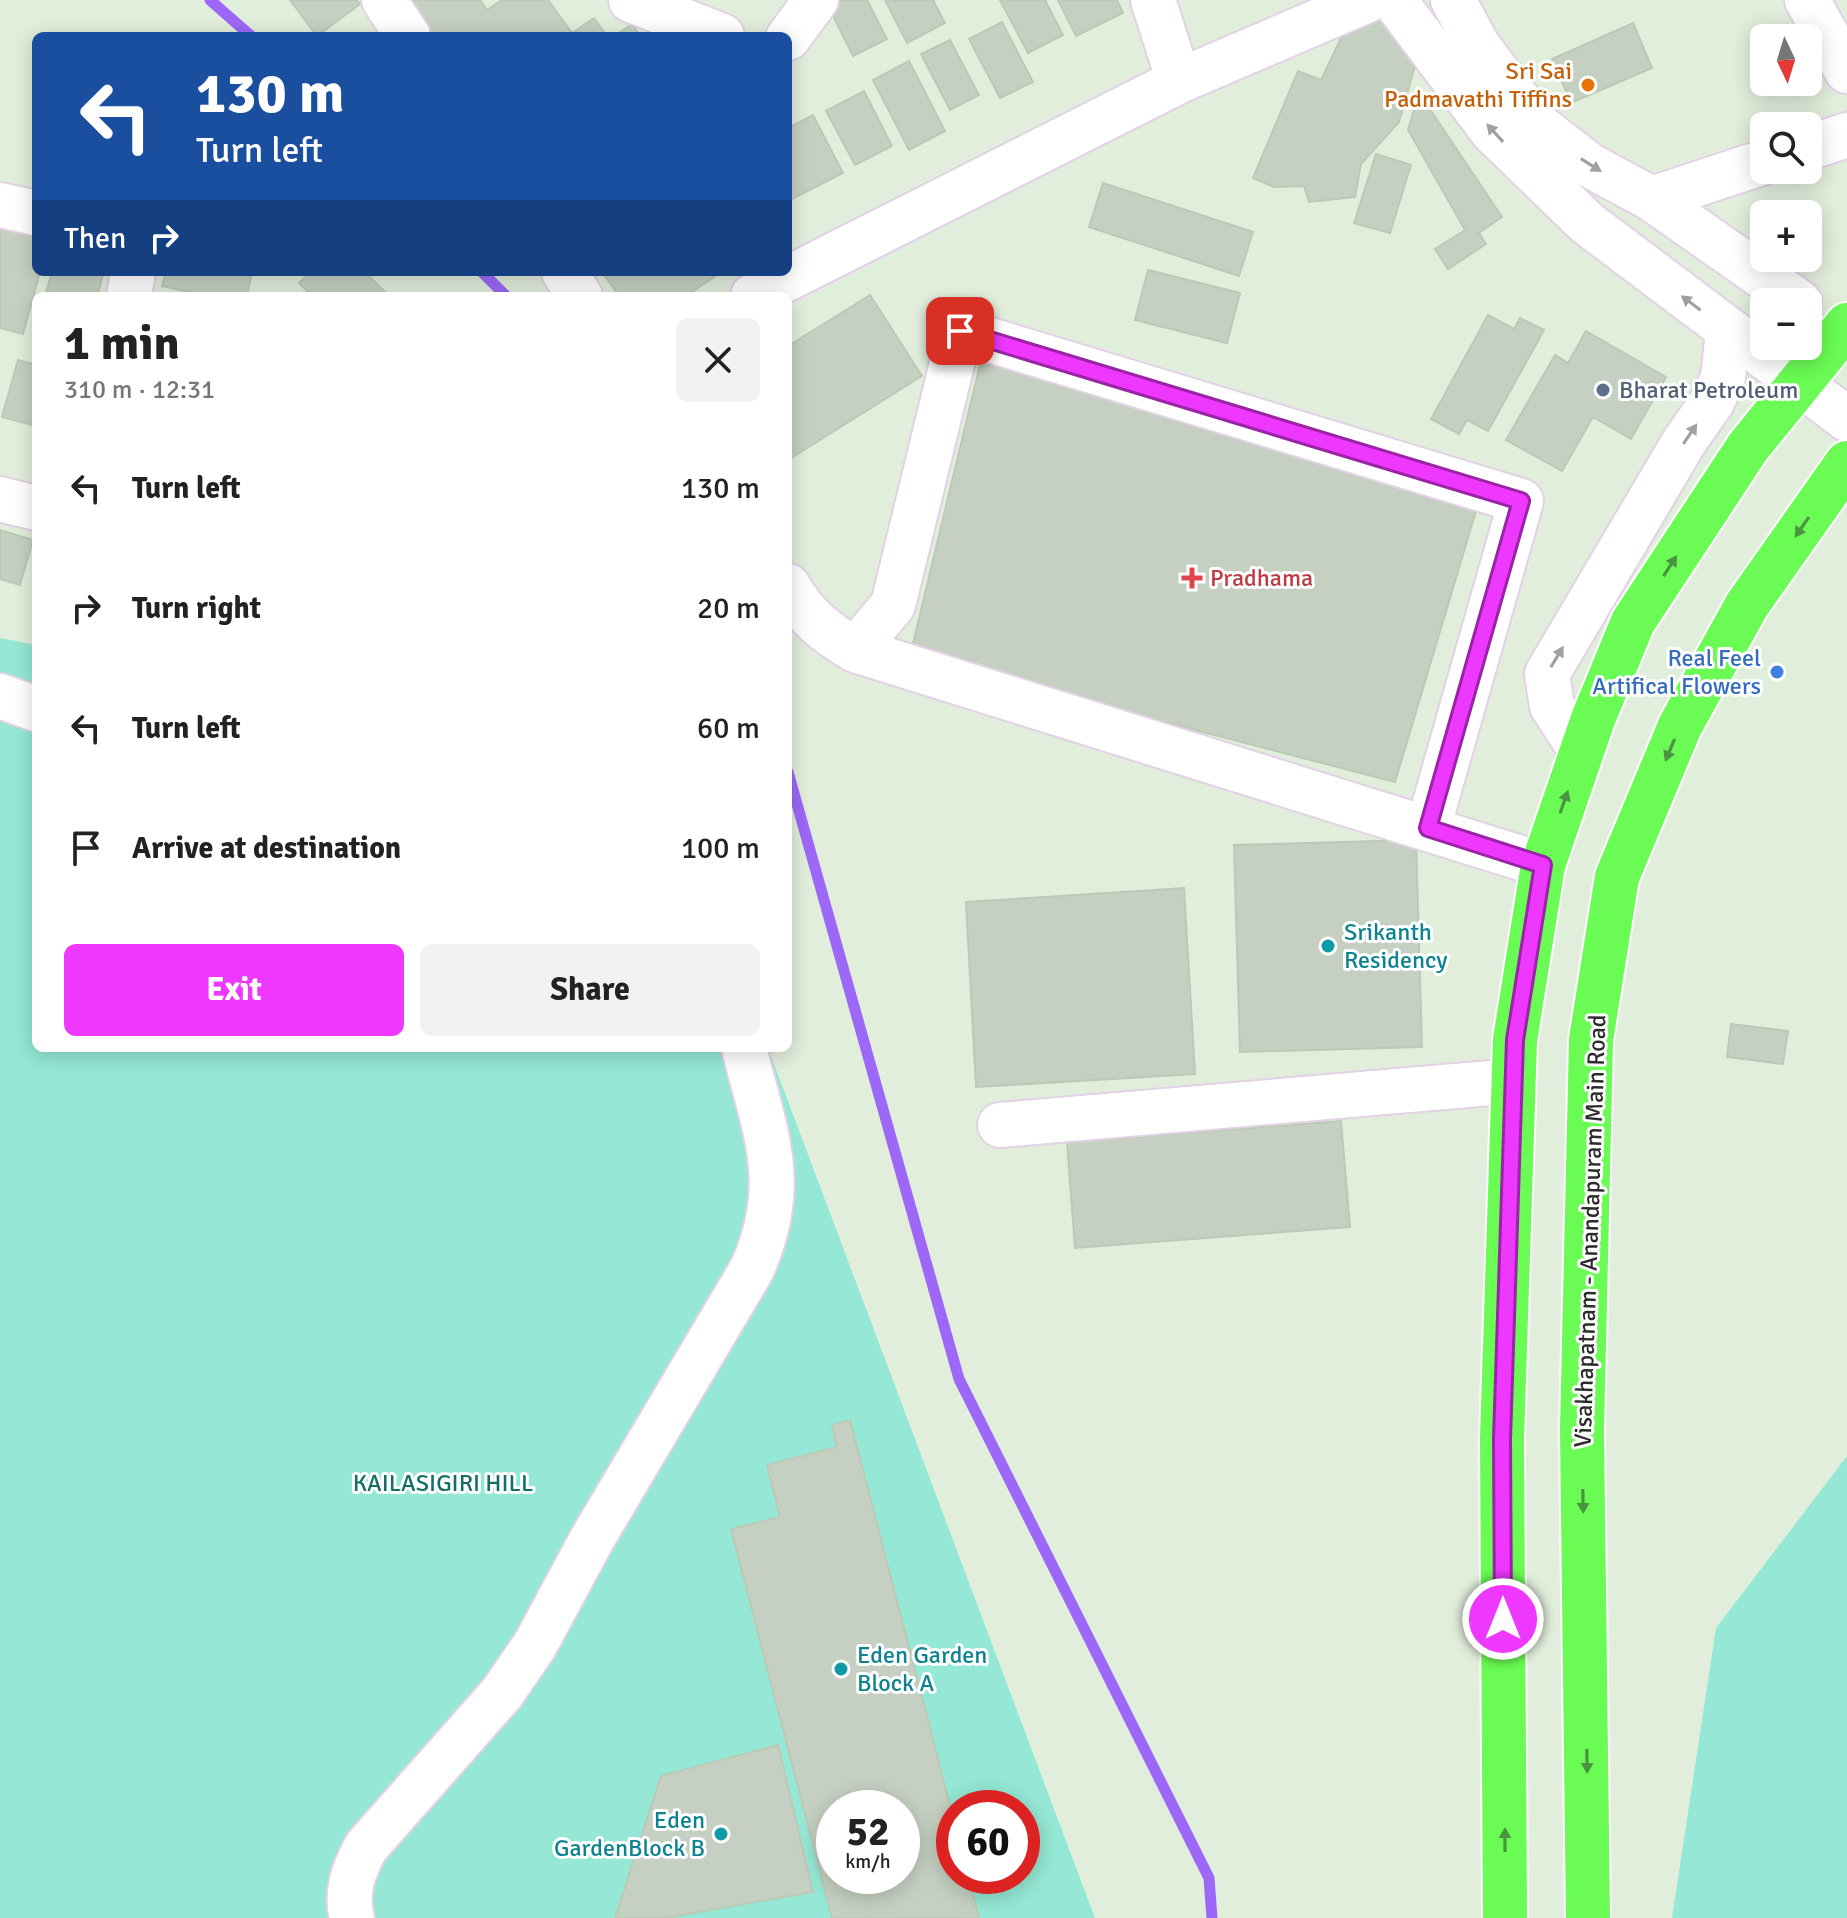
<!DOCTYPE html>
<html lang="en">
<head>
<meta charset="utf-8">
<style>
  body { margin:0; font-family:Signika,sans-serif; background:#f2f2f2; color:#222; height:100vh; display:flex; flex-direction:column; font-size:30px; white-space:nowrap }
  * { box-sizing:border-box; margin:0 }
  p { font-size:26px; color:#767676 }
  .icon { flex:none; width:44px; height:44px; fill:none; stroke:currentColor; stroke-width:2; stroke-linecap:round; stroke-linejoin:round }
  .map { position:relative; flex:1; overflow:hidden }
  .sheet { position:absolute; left:32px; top:292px; width:760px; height:760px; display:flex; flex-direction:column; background:#fff; border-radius:12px; box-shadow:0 4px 20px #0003 }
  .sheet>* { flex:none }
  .hud { position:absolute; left:32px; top:32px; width:760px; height:244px; border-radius:12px; box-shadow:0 4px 20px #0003; background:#1a4fa0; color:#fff; overflow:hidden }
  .needle { width:52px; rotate:176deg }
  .buttons { position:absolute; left:1750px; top:24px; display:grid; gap:16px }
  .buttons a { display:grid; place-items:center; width:72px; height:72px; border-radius:12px; background:#fff; box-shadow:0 4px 20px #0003; font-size:40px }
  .speed { position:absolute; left:816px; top:1790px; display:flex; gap:16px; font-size:40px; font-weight:700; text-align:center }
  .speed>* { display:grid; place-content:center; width:104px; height:104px; border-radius:50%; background:#fff; box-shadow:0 4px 20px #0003; line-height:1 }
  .speed small { font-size:20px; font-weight:400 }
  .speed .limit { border:12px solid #d22; background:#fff; color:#111 }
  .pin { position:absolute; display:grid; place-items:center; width:68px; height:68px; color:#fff; margin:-34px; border-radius:16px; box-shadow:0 4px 12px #0006 }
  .me { position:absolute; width:88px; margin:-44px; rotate:0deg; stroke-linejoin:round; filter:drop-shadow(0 0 6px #0008) }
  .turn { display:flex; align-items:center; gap:28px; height:168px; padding:0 32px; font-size:36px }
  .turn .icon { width:104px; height:104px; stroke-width:2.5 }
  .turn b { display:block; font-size:56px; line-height:68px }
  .then { display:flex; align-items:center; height:76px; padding:0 32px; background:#0003; gap:16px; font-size:30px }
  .round { display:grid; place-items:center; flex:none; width:84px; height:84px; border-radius:12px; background:#f2f2f2 }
  .head { display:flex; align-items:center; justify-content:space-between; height:136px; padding:0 32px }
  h1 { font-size:48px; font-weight:700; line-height:60px }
  .primary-button { display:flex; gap:16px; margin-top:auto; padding:16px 32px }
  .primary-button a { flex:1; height:92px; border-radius:12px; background:#ef38ff; color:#fff; font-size:32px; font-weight:700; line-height:92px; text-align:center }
  .primary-button a+a { background:#f2f2f2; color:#222 }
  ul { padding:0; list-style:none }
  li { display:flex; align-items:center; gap:24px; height:120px; padding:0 32px }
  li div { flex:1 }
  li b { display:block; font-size:30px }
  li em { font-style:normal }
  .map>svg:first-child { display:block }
  .green { fill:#95e8d5; fill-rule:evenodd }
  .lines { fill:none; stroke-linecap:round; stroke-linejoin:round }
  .stream { stroke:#9d68f7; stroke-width:11 }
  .building { fill:#c5d0c2; stroke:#bbcab5; stroke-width:2; fill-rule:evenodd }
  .minor-casing { stroke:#e3d1e5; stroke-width:48 }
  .tertiary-casing { stroke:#e3d1e5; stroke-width:48 }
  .primary-casing { stroke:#fff; stroke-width:48 }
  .minor { stroke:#fff; stroke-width:44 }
  .tertiary { stroke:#fff; stroke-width:44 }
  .primary { stroke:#6afb54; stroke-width:44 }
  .oneway { fill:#a0a0a0 }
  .oneway2 { fill:#4a9340 }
  .route-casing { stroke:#9b24a6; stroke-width:20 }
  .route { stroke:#ef38ff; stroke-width:14 }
  .food-dot { fill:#e8710a; stroke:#fff; stroke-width:3 }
  .service-dot { fill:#5c6f8a; stroke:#fff; stroke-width:3 }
  .health-dot { fill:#e0444e; stroke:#fff; stroke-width:3 }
  .shop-dot { fill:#3f7fe0; stroke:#fff; stroke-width:3 }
  .culture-dot { fill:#0f9aa8; stroke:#fff; stroke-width:3 }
  .labels { text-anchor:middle; stroke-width:6; stroke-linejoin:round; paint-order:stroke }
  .food-label { font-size:24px; fill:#c56008; stroke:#fff; text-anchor:end }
  .service-label { font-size:24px; fill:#4e5e75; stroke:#fff; text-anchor:start }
  .health-label { font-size:24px; fill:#be3a42; stroke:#fff; text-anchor:start }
  .shop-label { font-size:24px; fill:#366cbe; stroke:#fff; text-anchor:end }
  .culture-label { font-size:24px; fill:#0d838f; stroke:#fff; text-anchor:start }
  .street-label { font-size:24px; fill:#2b2b2b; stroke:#fff }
  .park-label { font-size:24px; fill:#156e65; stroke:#fff }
</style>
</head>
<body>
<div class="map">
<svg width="1847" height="1918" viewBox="0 0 1847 1918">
  <rect width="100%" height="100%" fill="#e2eedc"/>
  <path class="green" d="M0 638 36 645V1048H768L1095 1918H0ZM834 1808H902V1876H834ZM954 1808H1022V1876H954Z
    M1847 1456V1918H1672L1716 1628Z"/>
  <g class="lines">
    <path class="stream" d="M210 0 251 36
      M482 272 506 296
      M788 772 959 1379 1209 1878 1212 1918"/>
  </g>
  <path class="building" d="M290 0H357L360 4 317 36Z
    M407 0H480L487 10 502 0H548L572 33 594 18 607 36H432Z
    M825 0H867L887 39 853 56Z
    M885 0H933L945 23 907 43Z
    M1000 0H1045L1063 35 1028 53Z
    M1058 0H1117L1123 13 1076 36Z
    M1387 9 1420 48 1399 122 1361 164 1355 197 1309 202 1304 186 1274 187 1253 178 1298 71 1321 80 1342 36Z
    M1002 22 1033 82 1000 98 969 39Z
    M1633 23 1652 68 1571 103 1552 59Z
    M632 24 640 36H615Z
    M950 40 979 95 950 110 921 54Z
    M909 61 945 131 909 150 873 80Z
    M864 91 892 146 855 165 826 111Z
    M1419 93 1502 217 1479 233 1486 244 1448 269 1435 249 1465 230 1408 130Z
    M813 115 843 173 790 200 788 128Z
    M1376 154 1411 165 1390 233 1354 223Z
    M1103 183 1253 232 1239 276 1089 227Z
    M0 227 36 236V272H40L23 334 0 328Z
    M1148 270 1240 293 1227 343 1135 320Z
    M52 272H104L97 296H45Z
    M166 272H252L247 296H206L162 286Z
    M310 272H365L389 296H312L299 283Z
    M602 272H721L686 296H619Z
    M870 295 922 376 788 460V346Z
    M1488 315 1514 329 1520 318 1544 330 1488 431 1467 420 1459 434 1431 419Z
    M1586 331 1666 377 1631 439 1593 417 1562 471 1506 440 1555 355 1568 363Z
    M983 352 1479 501 1395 782 910 656Z
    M18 360 36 365V426L2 417Z
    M0 530 33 540 20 585 0 579Z
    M1416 840 1422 1047 1240 1052 1234 845Z
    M1184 888 1195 1074 976 1087 966 902Z
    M1731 1024 1788 1031 1783 1064 1727 1057Z
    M1341 1121 1350 1227 1075 1248 1067 1142Z
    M850 1420 954 1821V1876H968L979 1918H832L731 1529 780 1517 767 1465 837 1447 832 1425ZM834 1808H902V1876H834Z
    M778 1745 813 1892 665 1918H615L661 1776Z"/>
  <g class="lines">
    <g class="minor-casing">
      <path id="minor" d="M384 0 408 36
        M631 0 722 36
        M1153 0 1179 81
        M1807 0 1847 71
        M788 38 816 0
        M1808 148 1847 135
        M1652 199 1764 162
        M0 205 36 213
        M564 272 580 296
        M129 296 133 272
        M788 586C805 616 825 632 855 650
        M0 696 36 709
        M1428 828 1521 501 960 331 893 605 855 650 1543 865
        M1000 1125 1514 1081
        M352 1918C345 1892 354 1869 366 1847L502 1693 535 1645 592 1539 752 1269C790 1184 765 1133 744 1048"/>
    </g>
    <g class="tertiary-casing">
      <path id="tertiary" d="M1394 0 1493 132 1587 223 1847 419
        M1453 0 1478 46 1536 124 1589 165 1652 199 1799 302
        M753 296 1179 81 1368 0
        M0 499 36 508
        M1582 752 1552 706 1547 674 1684 442 1712 402 1723 378 1728 331"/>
    </g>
    <g class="primary-casing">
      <path id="primary" d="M1505 1918 1502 1439 1515 1040 1543 865 1593 719 1633 622 1748 447 1847 325
        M1588 1918 1582 1430 1591 1040 1617 877 1680 726 1747 605 1847 463"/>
    </g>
    <use href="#minor" class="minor"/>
    <use href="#tertiary" class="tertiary"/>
    <use href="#primary" class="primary"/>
  </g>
  <defs><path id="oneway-solid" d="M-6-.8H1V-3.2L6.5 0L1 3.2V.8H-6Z" transform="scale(2)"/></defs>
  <g class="oneway">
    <use href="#oneway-solid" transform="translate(1495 133) rotate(-132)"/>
    <use href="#oneway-solid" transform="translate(1591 165) rotate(32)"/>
    <use href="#oneway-solid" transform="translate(1691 303) rotate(-143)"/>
    <use href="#oneway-solid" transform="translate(1690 434) rotate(-56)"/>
    <use href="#oneway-solid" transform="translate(1557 657) rotate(-59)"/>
  </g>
  <g class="oneway2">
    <use href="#oneway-solid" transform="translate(1802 527) rotate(125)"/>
    <use href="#oneway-solid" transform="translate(1670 566) rotate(-57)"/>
    <use href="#oneway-solid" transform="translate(1670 750) rotate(113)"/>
    <use href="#oneway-solid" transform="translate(1564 802) rotate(-71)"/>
    <use href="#oneway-solid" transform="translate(1583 1501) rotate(89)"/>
    <use href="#oneway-solid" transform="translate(1587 1761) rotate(89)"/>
    <use href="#oneway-solid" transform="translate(1505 1840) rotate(-90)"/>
  </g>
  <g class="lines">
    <g class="route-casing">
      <path id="route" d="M960 331 1521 501 1428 828 1543 865 1515 1040 1502 1439 1503 1619"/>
    </g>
    <use href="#route" class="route"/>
  </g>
  <circle class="food-dot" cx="1588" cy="85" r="8"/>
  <circle class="service-dot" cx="1603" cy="390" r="8"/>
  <path class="health-dot" d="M1188 566h8v8h8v8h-8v8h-8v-8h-8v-8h8z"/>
  <circle class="shop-dot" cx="1777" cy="672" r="8"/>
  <g class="culture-dot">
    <circle cx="1328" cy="946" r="8"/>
    <circle cx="841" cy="1669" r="8"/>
    <circle cx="721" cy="1834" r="8"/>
  </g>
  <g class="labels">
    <g class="food-label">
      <text x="1572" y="79">Sri Sai<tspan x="1572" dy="28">Padmavathi Tiffins</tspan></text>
    </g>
    <g class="service-label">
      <text x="1619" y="398">Bharat Petroleum</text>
    </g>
    <g class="health-label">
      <text x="1210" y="586">Pradhama</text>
    </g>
    <g class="shop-label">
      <text x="1761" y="666">Real Feel<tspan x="1761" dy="28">Artifical Flowers</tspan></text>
    </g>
    <g class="culture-label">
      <text x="1344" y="940">Srikanth<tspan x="1344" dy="28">Residency</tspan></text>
      <text x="857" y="1663">Eden Garden<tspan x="857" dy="28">Block A</tspan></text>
      <text x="705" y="1828" text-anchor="end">Eden<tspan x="705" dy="28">GardenBlock B</tspan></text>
    </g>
    <g class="street-label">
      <text transform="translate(1590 1231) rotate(-88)" y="8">Visakhapatnam - Anandapuram Main Road</text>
    </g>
    <g class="park-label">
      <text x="443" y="1491">KAILASIGIRI HILL</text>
    </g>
  </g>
</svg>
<div class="buttons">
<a><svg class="needle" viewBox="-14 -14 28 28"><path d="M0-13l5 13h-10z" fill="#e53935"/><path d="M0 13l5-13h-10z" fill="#767676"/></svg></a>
<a><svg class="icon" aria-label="search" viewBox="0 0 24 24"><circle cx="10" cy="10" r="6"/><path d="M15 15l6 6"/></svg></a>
<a>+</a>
<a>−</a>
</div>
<div class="speed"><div>52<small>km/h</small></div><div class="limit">60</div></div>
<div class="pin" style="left:960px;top:331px;background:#d93025"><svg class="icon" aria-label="arrive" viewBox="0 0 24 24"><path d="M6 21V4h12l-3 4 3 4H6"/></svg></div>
<svg class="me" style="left:1503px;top:1619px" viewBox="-20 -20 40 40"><circle r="17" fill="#ef38ff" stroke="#fff" stroke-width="3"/><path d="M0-11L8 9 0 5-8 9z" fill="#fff"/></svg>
<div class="hud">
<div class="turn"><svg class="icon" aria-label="left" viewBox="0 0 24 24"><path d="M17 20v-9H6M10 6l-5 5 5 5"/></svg><div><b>130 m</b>Turn left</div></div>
<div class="then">Then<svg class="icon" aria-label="right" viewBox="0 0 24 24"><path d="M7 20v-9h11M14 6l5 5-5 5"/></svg></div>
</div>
<section class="sheet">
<div class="head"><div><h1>1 min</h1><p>310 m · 12:31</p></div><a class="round"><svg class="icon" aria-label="close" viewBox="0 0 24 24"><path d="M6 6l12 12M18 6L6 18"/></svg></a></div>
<ul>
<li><svg class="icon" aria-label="left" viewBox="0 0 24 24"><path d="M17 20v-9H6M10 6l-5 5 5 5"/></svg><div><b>Turn left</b></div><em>130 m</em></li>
<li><svg class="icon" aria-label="right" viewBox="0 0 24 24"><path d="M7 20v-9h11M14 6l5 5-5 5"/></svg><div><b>Turn right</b></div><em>20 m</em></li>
<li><svg class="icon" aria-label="left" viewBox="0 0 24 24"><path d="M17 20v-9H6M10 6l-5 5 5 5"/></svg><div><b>Turn left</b></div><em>60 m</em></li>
<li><svg class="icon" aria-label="arrive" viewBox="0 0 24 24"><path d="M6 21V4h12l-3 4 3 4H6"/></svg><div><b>Arrive at destination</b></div><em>100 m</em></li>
</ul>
<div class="primary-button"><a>Exit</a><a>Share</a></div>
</section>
</div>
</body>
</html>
